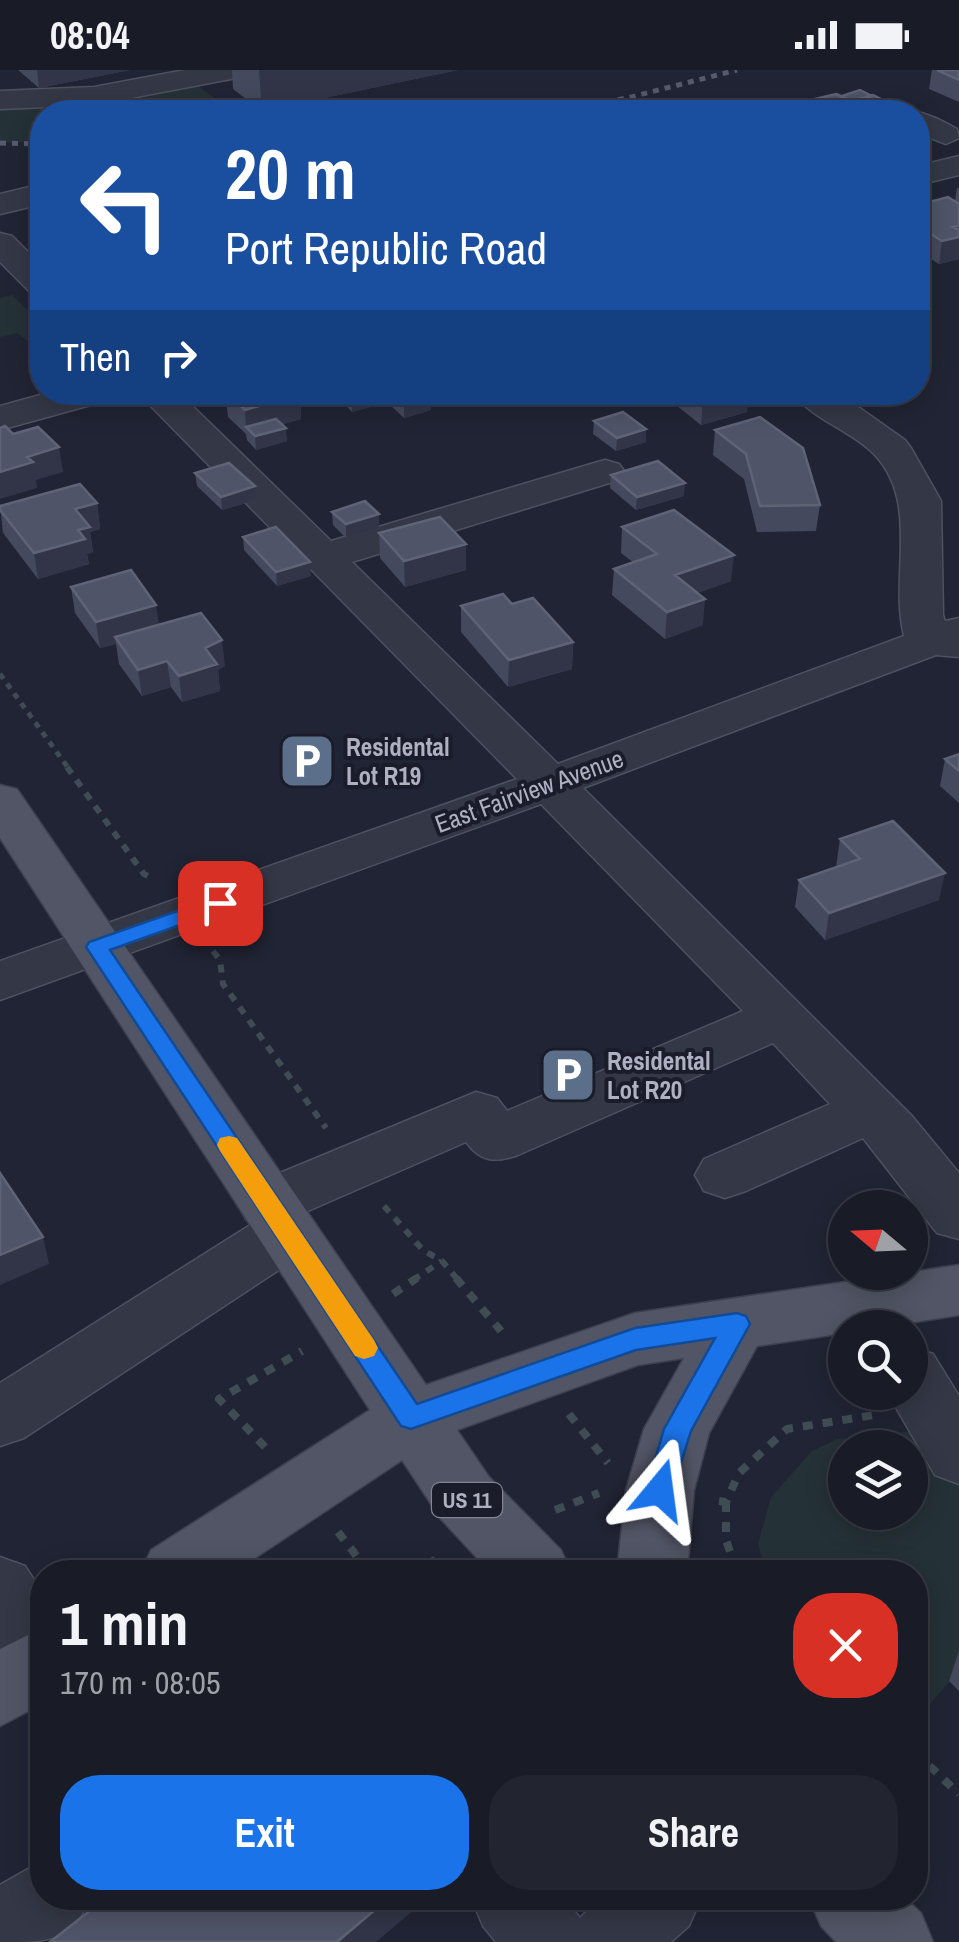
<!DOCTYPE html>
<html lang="en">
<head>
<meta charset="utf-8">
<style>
  body { margin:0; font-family:"Archivo Narrow",sans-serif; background:#22242f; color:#f1f3f6; height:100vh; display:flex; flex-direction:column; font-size:38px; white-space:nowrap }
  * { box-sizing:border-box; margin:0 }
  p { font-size:32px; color:#9fa1a7 }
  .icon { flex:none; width:55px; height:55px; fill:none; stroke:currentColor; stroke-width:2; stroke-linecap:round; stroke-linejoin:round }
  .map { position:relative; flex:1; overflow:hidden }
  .side { position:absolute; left:30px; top:1490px; width:898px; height:350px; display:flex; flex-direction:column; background:#191b27; border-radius:40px; box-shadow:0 5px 25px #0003,0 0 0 2px #373944 }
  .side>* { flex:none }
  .top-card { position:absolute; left:30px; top:30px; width:900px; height:305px; border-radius:40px; box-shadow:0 5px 25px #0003,0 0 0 2px #373944; background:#1a4fa0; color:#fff; overflow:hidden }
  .needle { width:65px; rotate:289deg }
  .controls { position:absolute; left:828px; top:1120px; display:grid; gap:20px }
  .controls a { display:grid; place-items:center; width:100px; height:100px; border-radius:50%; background:#191b27; box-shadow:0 5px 25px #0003,0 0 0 2px #373944; font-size:50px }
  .pin { position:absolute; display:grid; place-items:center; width:85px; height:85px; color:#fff; margin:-42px; border-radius:20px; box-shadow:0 5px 15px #0006 }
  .me { position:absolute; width:110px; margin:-55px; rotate:16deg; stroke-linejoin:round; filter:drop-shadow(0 0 8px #0008) }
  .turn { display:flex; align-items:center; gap:35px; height:210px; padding:0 30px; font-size:45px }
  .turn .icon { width:130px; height:130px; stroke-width:2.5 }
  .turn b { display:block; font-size:70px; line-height:85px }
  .then { display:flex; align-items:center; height:95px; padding:0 30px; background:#0003; gap:20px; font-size:38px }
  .round { display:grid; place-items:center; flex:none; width:105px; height:105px; border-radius:40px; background:#22242f }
  .head { display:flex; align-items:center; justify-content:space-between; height:170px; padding:0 30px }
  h1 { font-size:60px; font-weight:700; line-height:75px }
  .cta { display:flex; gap:20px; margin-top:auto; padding:20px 30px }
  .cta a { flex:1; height:115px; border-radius:40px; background:#1a73e8; color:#fff; font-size:40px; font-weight:700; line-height:115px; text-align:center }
  .cta a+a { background:#22242f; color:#f1f3f6 }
  .status { display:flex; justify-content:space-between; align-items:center; height:70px; padding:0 50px; background:#191b27; direction:ltr }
  .status svg { height:28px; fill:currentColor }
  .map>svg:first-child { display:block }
  .green { fill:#243136; fill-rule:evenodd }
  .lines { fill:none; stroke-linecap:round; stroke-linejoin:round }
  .minor-casing { stroke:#4e5160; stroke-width:3 }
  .major-casing { stroke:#3d404f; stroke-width:3 }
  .path-far2 { stroke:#404c53; stroke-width:5; stroke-dasharray:6 6; stroke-linecap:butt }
  .path-far1 { stroke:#404c53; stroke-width:6; stroke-dasharray:8 8; stroke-linecap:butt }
  .path { stroke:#404c53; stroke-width:8; stroke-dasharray:10 10; stroke-linecap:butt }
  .minor { fill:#343745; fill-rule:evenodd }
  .major { fill:#525565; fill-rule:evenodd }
  .rail { stroke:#565a6c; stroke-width:5; stroke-dasharray:6 6; stroke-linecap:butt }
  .wall { fill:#45495d }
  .shaded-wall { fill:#323548 }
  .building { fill:#505468; stroke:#5f6376; stroke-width:2.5 }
  .route { fill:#1a73e8; stroke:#114b97; stroke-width:2.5 }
  .slow { fill:#f59e0b }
  .labels { text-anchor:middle; stroke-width:8; stroke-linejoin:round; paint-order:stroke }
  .shield { fill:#1a1c2a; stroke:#828494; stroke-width:2.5 }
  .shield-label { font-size:22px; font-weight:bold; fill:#aeb1c2 }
  .poi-label { font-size:25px; font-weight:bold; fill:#aeb1c2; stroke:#1a1c2a; text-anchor:start }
  .street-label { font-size:25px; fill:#aeb1c2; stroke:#1a1c2a }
</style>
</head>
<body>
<div class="status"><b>08:04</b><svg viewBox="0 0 49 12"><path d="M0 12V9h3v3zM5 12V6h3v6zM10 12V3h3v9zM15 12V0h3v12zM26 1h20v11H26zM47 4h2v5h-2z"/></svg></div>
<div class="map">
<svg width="959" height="1872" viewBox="0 0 959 1872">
  <rect width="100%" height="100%" fill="#212434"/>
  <path class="green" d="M188 9 234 42H42V72L0 73V30Z
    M12 225 42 254V277L38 279 17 263 0 267V228Z
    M959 1356V1601L915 1651V1502H766L758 1474 771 1427 812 1381 837 1369ZM845 1378H910V1442H845Z"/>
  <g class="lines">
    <g class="minor-casing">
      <path id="minor" d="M185 0H245L241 6 231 9 94 35 0 39V21L94 17Z
        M916 42C930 44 944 52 957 59L959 68 946 74 918 63Z
        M959 86V105L918 115V96Z
        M42 114V134L0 144V124Z
        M0 163 12 166 42 196V225L30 222 0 192Z
        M51 322H115L109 330 0 360V336Z
        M137 322H178L331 471 591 394 605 390 619 394 625 402 619 410 352 492 558 694 904 566C889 507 921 433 874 384 851 360 812 350 792 322H837L905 370 911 378 941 431 943 545 945 551 959 548V587L936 585 583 718 911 1045 959 1103V1169L937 1163 863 1068 746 1121 725 1128 704 1121 695 1105 704 1089 830 1034 773 973 518 1085C494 1093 481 1092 466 1072L301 1144 309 1146 318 1163 309 1180 24 1368 0 1376V1313L255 1152 246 1149 237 1133 246 1117 476 1022 497 1028 507 1041 743 941 541 734 0 930V891L517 709Z
        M910 1276 933 1284 959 1326V1414L935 1405 887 1322H910Z
        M0 1487 25 1496 42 1522V1617L16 1607 0 1581Z
        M42 1791V1828H90C71 1872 49 1872 0 1872V1815Z
        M471 1828H564L580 1848 600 1828H701L689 1856 671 1872H496L483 1856Z"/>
    </g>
    <g class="major-casing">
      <path id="major" d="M0 715 17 719 426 1315 635 1243 959 1195V1245L878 1258H845V1263L757 1276 709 1363 694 1420 687 1502H617L626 1420 644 1359 684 1288 638 1295 457 1360 489 1407 561 1480 571 1502H490L441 1449 402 1390 234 1502H141L151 1480 370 1340 0 768Z
        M42 1558V1634L0 1656V1579Z
        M809 1828H905L921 1843 933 1872H836L821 1856Z"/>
    </g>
    <path class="path-far2" d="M0 604 69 699"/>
    <path class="path-far1" d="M67 697 144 804 155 809
      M213 881 220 890 223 914 326 1058
      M384 1136 423 1180 442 1191 458 1210
      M413 1210 442 1191"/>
    <path class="path" d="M456 1208 501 1261
      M393 1224 417 1208
      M569 1344 608 1393
      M265 1377 219 1329 302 1281
      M719 1431 726 1432 739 1403 787 1359 874 1345
      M726 1432V1470L737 1502
      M555 1440 599 1423
      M338 1462 369 1502
      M408 1502 442 1487
      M915 1682 959 1724"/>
    <use href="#minor" class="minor"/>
    <use href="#major" class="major"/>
    <path class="rail" d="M547 42 627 28 737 0
      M0 73 42 74"/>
  </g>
  <path class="wall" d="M18 0H130L39 18Z
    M232 0H458L262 41 233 19Z
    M932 0H959V32L929 19Z
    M842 26 905 42H809L811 30Z
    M957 118H959V189L939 194 918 181V135L955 131Z
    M225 322 300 324 301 349 283 354 287 371 256 380 247 370 246 364 228 347Z
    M333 322H425L431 327V340L404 348 387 332 352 342Z
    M662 322H748L747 342 701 355 662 324Z
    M594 351 646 359V372L616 381 593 364Z
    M715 360 820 435 816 461 757 462 744 409 713 385Z
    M195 403 256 430 222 440 197 416Z
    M611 405 684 426 636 440 610 418Z
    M97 433 100 459 90 462 93 482 87 484 89 494 38 509 3 463 0 436Z
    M332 442 379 458 346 468 333 455Z
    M622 457 731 511 697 523 703 555 665 569 612 525 614 499 633 492 621 483Z
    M379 463 466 474V500L405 517 380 488Z
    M243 467 311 506 277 516 244 480Z
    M71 517 159 555 225 596 218 600 220 621 182 632 171 617 142 626 119 594 116 574 100 578 75 543Z
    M512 534 573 572 572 599 508 617 461 562V536Z
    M959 684V733L940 716 945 689Z
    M840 769 939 830 825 870 795 837 799 810 836 797Z
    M959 1581V1621L949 1611Z"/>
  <path class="shaded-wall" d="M37 0H130L39 18Z
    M259 0H458L262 41Z
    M959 156V189L939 194 942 171 953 157Z
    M351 322H386L387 332 352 342Z
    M731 322H748L747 342 701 355 703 330Z
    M300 324 301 349 252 363 246 358 245 340Z
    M431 327V340L404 348V335Z
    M286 358 287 371 256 380 255 366Z
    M646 359V372L616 381 617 368Z
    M59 377 63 402 36 410 37 418 0 429V402L27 387Z
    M685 413 684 426 636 440 637 427Z
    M255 416 256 430 222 440 221 427Z
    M97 433 100 459 90 462 93 482 87 484 89 494 38 509 34 483 75 439Z
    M379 444V458L346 468V454Z
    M466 474V500L405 517 404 491Z
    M734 485 731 511 673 531 675 505Z
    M310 492 311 506 277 516 276 502Z
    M705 529 703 555 665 569 667 542Z
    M156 535 160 561 115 567 116 574 100 578 96 552Z
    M222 570 225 596 218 600 220 621 182 632 179 606 205 578Z
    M573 572 572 599 508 617 509 590Z
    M167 591 171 617 142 626 138 600Z
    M945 803 939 830 825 870 829 843Z
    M43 1167 49 1194 0 1215V1185Z
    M389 1828H428L376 1872H337Z"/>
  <path class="building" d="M937 0H959V10Z
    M860 20 872 26 852 31 842 26Z
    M836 24 852 31 873 25 905 41 899 42H835L811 30Z
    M948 127 959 134V156L953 157 959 160V167L942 171 918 156V135Z
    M226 322H298L300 324 245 340Z
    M388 322H425L431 327 404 335Z
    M693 322H731L703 330Z
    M623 342 646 359 617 368 594 351Z
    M760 347 803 378 820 435 760 436 746 384 715 360Z
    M276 349 286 358 255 366 246 357Z
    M5 356 13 364 38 357 59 377 27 387 33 392 0 402V358Z
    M658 391 685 413 637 427 611 405Z
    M229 393 255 416 221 427 195 403Z
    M80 414 97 433 75 439 90 457 78 460 85 469 34 483 0 440V436Z
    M365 431 379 444 346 454 332 442Z
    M674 440 734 485 675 505 705 529 667 542 614 499 657 484 622 457Z
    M440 447 466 474 404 491 379 463Z
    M276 457 310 492 276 502 243 467Z
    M131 500 156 535 96 552 71 517Z
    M503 524 512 534 533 528 573 572 509 590 461 536Z
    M201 543 222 570 205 578 217 594 179 606 167 591 138 600 115 567Z
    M959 684V701L945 689Z
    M893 751 945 803 829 843 799 810 860 789 840 769Z
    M0 1103 43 1167 0 1185Z
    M106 1828H389L337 1872H50Z"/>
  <path class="route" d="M220 826 231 833 228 838 110 880 417 1334 635 1258 737 1243 746 1246 750 1254 691 1361 670 1428 660 1432 650 1428 646 1420 664 1359 715 1268 636 1280 411 1359 401 1356 86 877 89 872Z"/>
  <path class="slow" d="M229 1066 237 1068 374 1270 378 1278 374 1286 364 1289 355 1286 220 1081 217 1075 220 1068Z"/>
  <defs>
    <g id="parking-square" transform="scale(2.875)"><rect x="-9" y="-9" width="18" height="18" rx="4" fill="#5c6f8a" stroke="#1a1c2a"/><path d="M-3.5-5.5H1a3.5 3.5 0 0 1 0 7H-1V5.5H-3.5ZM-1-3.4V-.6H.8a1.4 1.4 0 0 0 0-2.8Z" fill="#fff"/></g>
  </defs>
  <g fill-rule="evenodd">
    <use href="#parking-square" x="307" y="691"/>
    <use href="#parking-square" x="568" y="1005"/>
  </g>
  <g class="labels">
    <rect class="shield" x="432" y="1413" width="70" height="34" rx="8"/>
    <g class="shield-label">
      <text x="467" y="1438">US 11</text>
    </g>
    <g class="poi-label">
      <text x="346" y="686">Residental<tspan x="346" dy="29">Lot R19</tspan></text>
      <text x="607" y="1000">Residental<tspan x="607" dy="29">Lot R20</tspan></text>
    </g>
    <g class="street-label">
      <text transform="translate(529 721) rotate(-20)" y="9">East Fairview Avenue</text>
    </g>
  </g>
</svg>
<div class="controls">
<a><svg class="needle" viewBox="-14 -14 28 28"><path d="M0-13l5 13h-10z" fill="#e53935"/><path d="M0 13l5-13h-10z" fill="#9fa1a7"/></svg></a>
<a><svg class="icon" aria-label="search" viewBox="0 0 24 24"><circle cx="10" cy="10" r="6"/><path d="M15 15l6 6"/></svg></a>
<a><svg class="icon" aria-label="layers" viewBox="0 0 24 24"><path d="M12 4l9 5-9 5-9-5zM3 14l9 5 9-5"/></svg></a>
</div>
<div class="pin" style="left:220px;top:833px;background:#d93025"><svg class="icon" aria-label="arrive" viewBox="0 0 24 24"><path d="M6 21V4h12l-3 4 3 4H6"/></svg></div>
<svg class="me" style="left:660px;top:1420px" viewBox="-20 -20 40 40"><path d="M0-17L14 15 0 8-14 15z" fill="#1a73e8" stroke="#fff" stroke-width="4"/></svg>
<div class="top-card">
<div class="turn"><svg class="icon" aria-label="left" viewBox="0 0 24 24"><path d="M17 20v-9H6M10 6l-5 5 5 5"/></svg><div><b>20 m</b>Port Republic Road</div></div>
<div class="then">Then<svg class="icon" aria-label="right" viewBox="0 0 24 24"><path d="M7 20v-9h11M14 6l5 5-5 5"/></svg></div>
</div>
<section class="side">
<div class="head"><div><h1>1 min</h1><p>170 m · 08:05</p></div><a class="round" style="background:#d93025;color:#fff"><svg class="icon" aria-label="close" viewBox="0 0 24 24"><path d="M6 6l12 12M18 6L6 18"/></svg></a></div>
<div class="cta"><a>Exit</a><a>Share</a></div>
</section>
</div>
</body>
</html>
